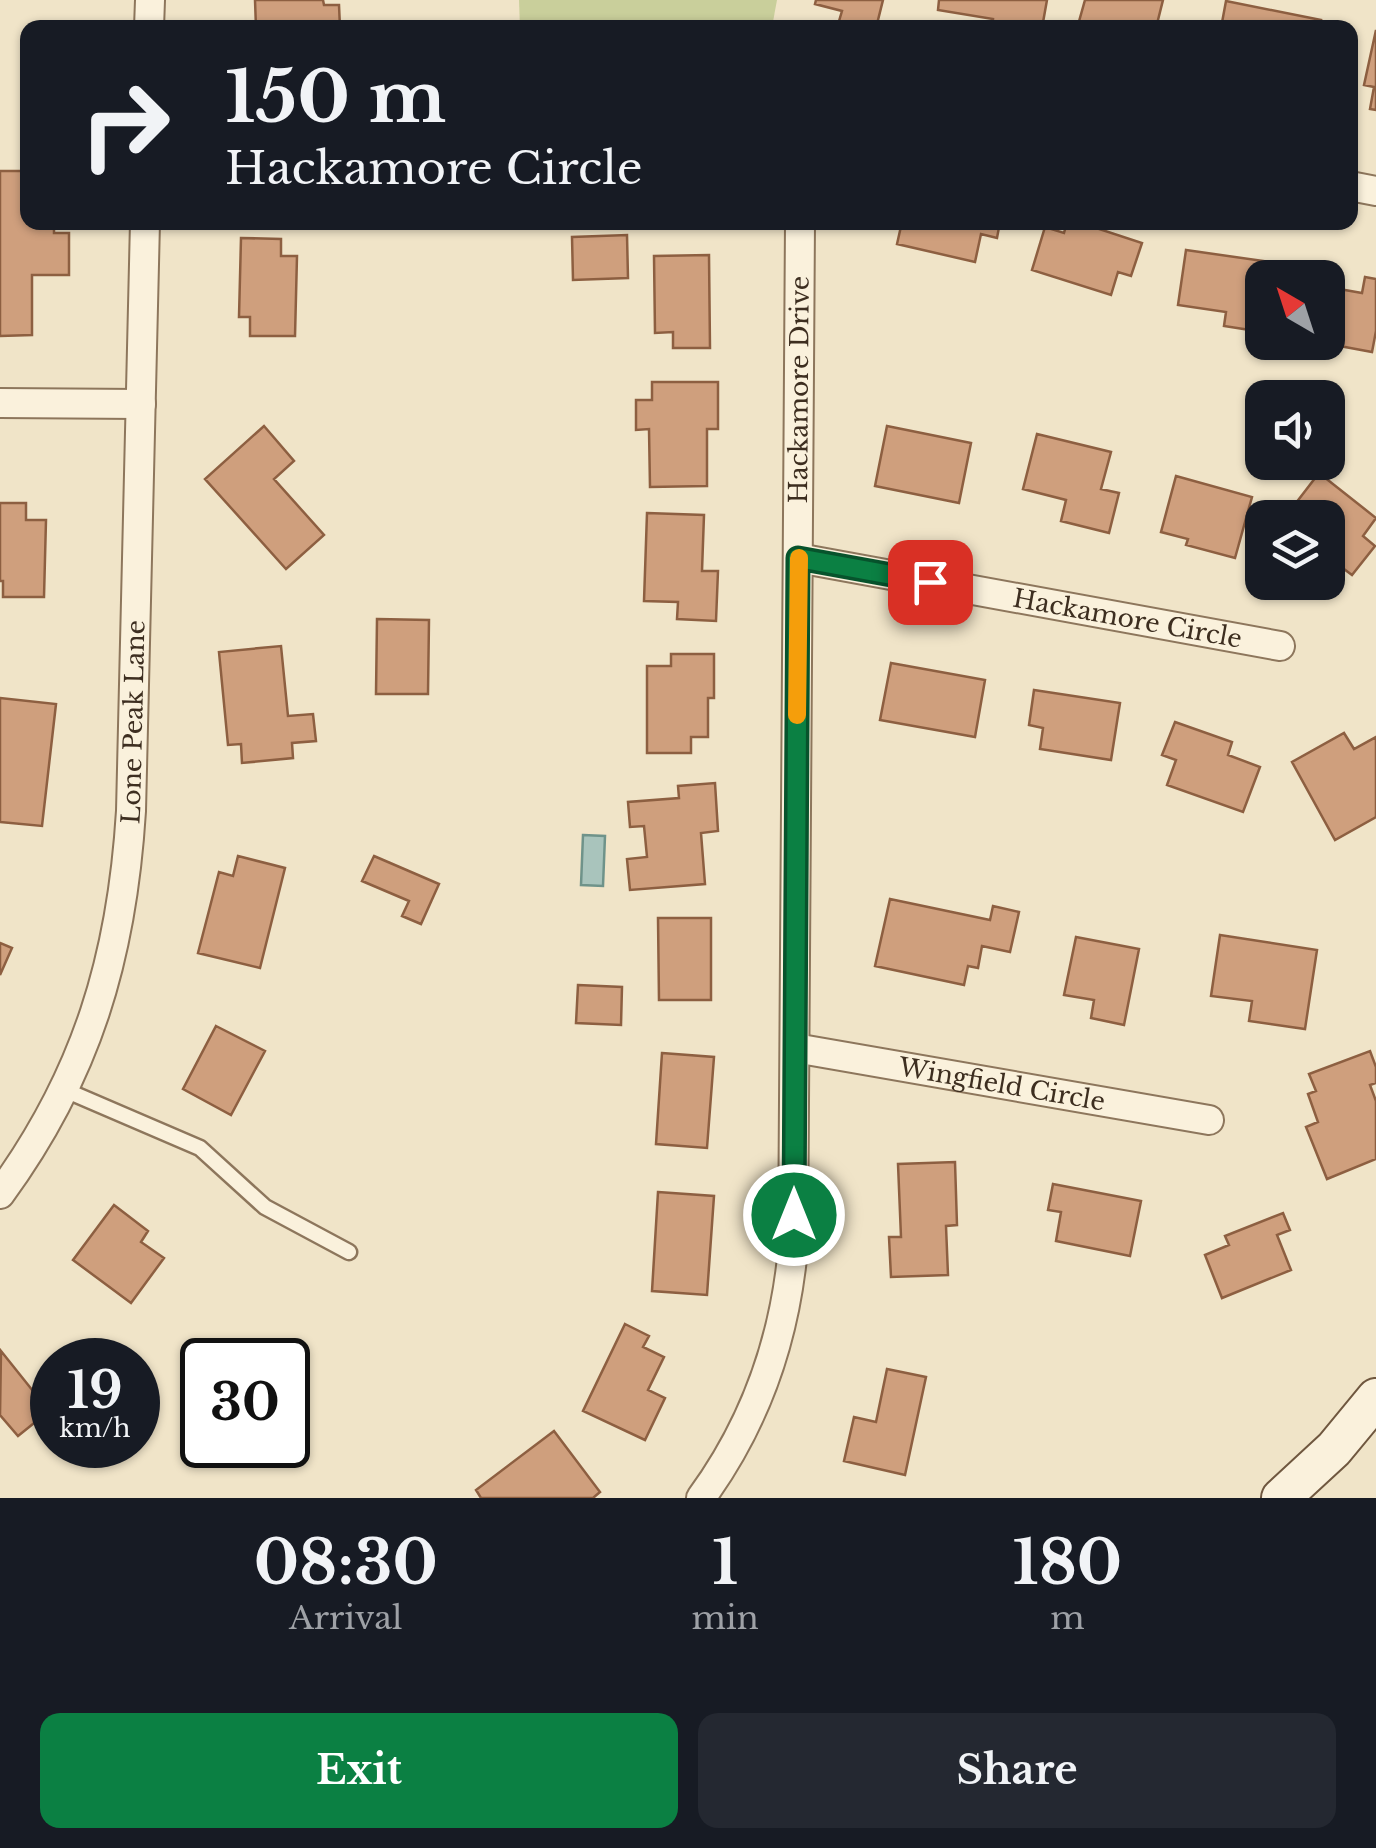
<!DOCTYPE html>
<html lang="en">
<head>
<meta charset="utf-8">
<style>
  body { margin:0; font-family:"Libre Baskerville",serif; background:#242831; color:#f1f3f6; height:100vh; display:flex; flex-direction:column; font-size:38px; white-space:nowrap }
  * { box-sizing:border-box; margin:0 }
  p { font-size:32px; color:#9ea1a6 }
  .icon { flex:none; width:55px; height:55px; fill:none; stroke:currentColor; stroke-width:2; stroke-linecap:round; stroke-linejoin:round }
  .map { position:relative; height:1498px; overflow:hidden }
  .sheet { display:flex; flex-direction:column; background:#171b24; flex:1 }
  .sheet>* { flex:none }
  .hud { position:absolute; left:20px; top:20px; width:1338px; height:210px; border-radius:20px; box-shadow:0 2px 8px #0004; background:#171b24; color:#f1f3f6; overflow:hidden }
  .needle { width:65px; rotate:321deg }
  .fabs { position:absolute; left:1245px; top:260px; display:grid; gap:20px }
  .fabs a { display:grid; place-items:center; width:100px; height:100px; border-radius:20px; background:#171b24; box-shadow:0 2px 8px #0004; font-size:50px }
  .speed { position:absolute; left:30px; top:1338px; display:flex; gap:20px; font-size:50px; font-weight:700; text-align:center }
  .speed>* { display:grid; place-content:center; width:130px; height:130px; border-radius:50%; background:#171b24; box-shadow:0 2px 8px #0004; line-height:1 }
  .speed small { font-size:25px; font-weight:400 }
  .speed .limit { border:5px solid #111; border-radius:15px; background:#fff; color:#111 }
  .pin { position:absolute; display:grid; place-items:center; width:85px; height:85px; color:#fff; margin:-42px; border-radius:20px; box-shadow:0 5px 15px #0006 }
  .me { position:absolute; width:110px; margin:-55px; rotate:0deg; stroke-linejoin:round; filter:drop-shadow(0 0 8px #0008) }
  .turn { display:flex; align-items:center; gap:35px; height:210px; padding:0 40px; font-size:45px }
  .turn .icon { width:130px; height:130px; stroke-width:2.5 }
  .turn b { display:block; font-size:70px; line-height:85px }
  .eta { display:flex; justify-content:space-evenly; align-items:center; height:170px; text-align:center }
  .eta b { font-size:60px; font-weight:800; line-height:70px }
  .cta { display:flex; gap:20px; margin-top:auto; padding:20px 40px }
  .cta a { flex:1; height:115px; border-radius:20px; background:#0b8043; color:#fff; font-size:40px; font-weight:800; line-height:115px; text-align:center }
  .cta a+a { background:#242831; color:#f1f3f6 }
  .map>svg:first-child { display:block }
  .green { fill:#c9cf9b }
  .water { fill:#a9c4bc; stroke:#6f938a; stroke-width:2.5 }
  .building { fill:#cf9f7d; stroke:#8d5f41; stroke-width:2.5 }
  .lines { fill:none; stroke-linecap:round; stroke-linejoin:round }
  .lane-casing { stroke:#8d765c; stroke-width:19 }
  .street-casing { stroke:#8d765c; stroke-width:32 }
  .secondary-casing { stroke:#6f573f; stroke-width:42 }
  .lane { stroke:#faf1dc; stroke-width:14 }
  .street { stroke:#faf1dc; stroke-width:28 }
  .secondary { stroke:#faf1dc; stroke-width:38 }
  .route-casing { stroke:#07532c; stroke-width:25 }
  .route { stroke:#0b8043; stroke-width:18 }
  .slow { stroke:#f59e0b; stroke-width:18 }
  .labels { text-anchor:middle; stroke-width:8; stroke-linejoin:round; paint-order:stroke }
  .street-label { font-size:25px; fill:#3d2e20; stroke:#f7eed8 }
</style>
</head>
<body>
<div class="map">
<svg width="1376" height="1498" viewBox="0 0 1376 1498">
  <rect width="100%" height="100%" fill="#f0e4c8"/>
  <path class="green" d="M519 0H777L772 27 520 28Z"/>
  <path class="water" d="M583 835 605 836 603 886 581 885Z"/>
  <path class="building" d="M255 0H323L324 5H339L340 28H256Z
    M816 0H883L876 28H837L842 11 815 4Z
    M939 0H1047L1042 28H992L993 19 938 10Z
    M1085 0H1163L1156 28 1078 25Z
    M1226 1 1321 20 1319 28H1221Z
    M1376 30V110L1370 109 1374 87 1364 85Z
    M0 171H28V222H54V233H69V275H32V335L0 336Z
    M902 222H1000L997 238 981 234 975 262 897 244Z
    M1067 222H1078L1142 243 1131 276 1118 272 1111 295 1032 270 1045 227 1064 233Z
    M627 235 628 278 573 280 572 237Z
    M241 238 281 239V256H297L295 336H250V317H239Z
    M1186 250 1277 263 1275 278H1262V301L1254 300 1250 330 1224 326 1226 312 1178 305Z
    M709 255 710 348H673V332L655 333 654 256Z
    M1365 277 1376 279V331L1372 352 1318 342H1328V287L1362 293Z
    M652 382H718V429H707V486L650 487 649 429 636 430V400H652Z
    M264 426 294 461 274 479 324 535 286 569 205 479Z
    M887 426 971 443 959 503 875 486Z
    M1037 434 1111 452 1101 489 1119 493 1109 533 1061 521 1066 500 1023 489Z
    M1319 473 1376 518 1363 536 1375 546 1352 575 1328 557V518H1296L1289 512Z
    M1176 476 1252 497 1235 558 1186 545 1188 539 1161 532Z
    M0 503H26V520H46L44 597H3V581H0Z
    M647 513 704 515 702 571H718L716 621 677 619 678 602 644 601Z
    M377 619 429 620 428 694H376Z
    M281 646 288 716 313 714 316 741 292 743 293 758 242 763 241 744 228 745 219 652Z
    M671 654H714V698H708V737H691V753H647V666H671Z
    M891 663 985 680 975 737 880 720Z
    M1034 690 1120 703 1111 760 1040 749 1043 728 1029 725Z
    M0 698 56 704 42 826 0 822Z
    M1175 722 1232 742 1228 755 1260 767 1243 812 1167 785 1176 760 1162 755Z
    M1344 733 1354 749 1376 737V817L1335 840 1292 762Z
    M715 783 718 831 701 833 705 884 630 890 627 859 647 857 644 826 630 827 628 802 679 798 678 786Z
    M238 856 285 868 260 968 198 953 219 872 233 876Z
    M374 856 439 884 421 924 402 916 409 901 362 881Z
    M890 899 990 920 993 906 1019 912 1010 952 982 946 978 968 968 966 964 985 875 966Z
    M658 918H711V1000H659Z
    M1220 935 1317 950 1305 1029 1249 1021 1252 1001 1211 996Z
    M1076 937 1139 949 1124 1025 1091 1018 1094 1000 1064 995Z
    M0 943 12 948 0 975Z
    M578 985 622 987 621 1025 576 1023Z
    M216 1026 265 1051 231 1115 183 1089Z
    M1370 1051 1376 1067V1083L1370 1085 1376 1101V1159L1327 1179 1306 1127 1318 1122 1308 1094 1316 1091 1309 1074Z
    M662 1053 714 1057 707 1148 656 1144Z
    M955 1162 957 1225 946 1226 948 1275 891 1277 889 1237H901L898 1164Z
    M1053 1184 1141 1201 1130 1256 1056 1241 1061 1212 1048 1210Z
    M658 1192 714 1196 707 1295 652 1291Z
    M114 1205 148 1231 141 1242 164 1258 131 1303 73 1260Z
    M1283 1213 1290 1230 1277 1235 1291 1270 1222 1298 1205 1255 1229 1245 1225 1236Z
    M625 1324 649 1336 643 1347 664 1357 648 1390 665 1398 645 1440 583 1411Z
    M1 1351 49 1411 18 1436 0 1415Z
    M887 1369 926 1377 905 1475 844 1461 854 1417 876 1422Z
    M288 1392 302 1408 288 1420Z
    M554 1431 600 1492 593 1498H481L476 1490Z"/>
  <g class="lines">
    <g class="lane-casing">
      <path id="lane" d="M65 1090 200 1148 265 1207 349 1252"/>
    </g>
    <g class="street-casing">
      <g id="street">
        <path d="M149 28 150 0"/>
        <path d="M1350 186 1376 191"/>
        <path d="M0 403 141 404"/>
        <path id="s1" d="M798 558 1280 646"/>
        <path id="s2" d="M795 1048 1209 1120"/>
        <path id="s3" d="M0 1194C87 1075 122 957 131 811L145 222"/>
        <path id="s4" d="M701 1498C755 1424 785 1338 793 1248L800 222"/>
      </g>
    </g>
    <g class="secondary-casing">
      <path id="secondary" d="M1281 1498 1334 1449 1376 1398"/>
    </g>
    <use href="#lane" class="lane"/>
    <use href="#street" class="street"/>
    <use href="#secondary" class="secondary"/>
  </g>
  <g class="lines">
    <g class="route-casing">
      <path id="route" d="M794 1215 798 558 930 582"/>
    </g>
    <use href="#route" class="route"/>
    <path class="slow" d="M797 715 799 558"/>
  </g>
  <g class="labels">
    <g class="street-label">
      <text dy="9" stroke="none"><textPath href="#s4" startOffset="1128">Hackamore Drive</textPath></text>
      <text dy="9" stroke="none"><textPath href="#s1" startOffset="335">Hackamore Circle</textPath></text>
      <text dy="9" stroke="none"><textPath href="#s3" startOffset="500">Lone Peak Lane</textPath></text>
      <text dy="9" stroke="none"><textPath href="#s2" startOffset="210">Wingfield Circle</textPath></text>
    </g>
  </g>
</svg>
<div class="fabs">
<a><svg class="needle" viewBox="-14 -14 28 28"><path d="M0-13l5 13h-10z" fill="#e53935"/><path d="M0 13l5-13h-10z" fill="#9ea1a6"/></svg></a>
<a><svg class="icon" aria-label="sound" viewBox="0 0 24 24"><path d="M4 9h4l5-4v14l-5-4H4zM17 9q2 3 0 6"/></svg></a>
<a><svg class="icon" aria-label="layers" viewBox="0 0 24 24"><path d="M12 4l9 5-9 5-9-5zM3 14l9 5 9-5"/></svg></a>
</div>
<div class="speed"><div>19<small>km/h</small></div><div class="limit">30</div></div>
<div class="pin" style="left:930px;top:582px;background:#d93025"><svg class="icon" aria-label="arrive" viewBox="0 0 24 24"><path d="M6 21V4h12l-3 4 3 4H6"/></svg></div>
<svg class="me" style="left:794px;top:1215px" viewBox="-20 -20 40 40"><circle r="17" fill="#0b8043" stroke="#fff" stroke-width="3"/><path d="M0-11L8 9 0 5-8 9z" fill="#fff"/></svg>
<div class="hud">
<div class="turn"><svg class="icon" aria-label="right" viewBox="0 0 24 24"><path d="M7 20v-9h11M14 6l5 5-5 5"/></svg><div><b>150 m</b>Hackamore Circle</div></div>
</div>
</div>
<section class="sheet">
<div class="eta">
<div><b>08:30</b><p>Arrival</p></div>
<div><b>1</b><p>min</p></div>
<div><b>180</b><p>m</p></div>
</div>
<div class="cta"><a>Exit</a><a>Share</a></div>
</section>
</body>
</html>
